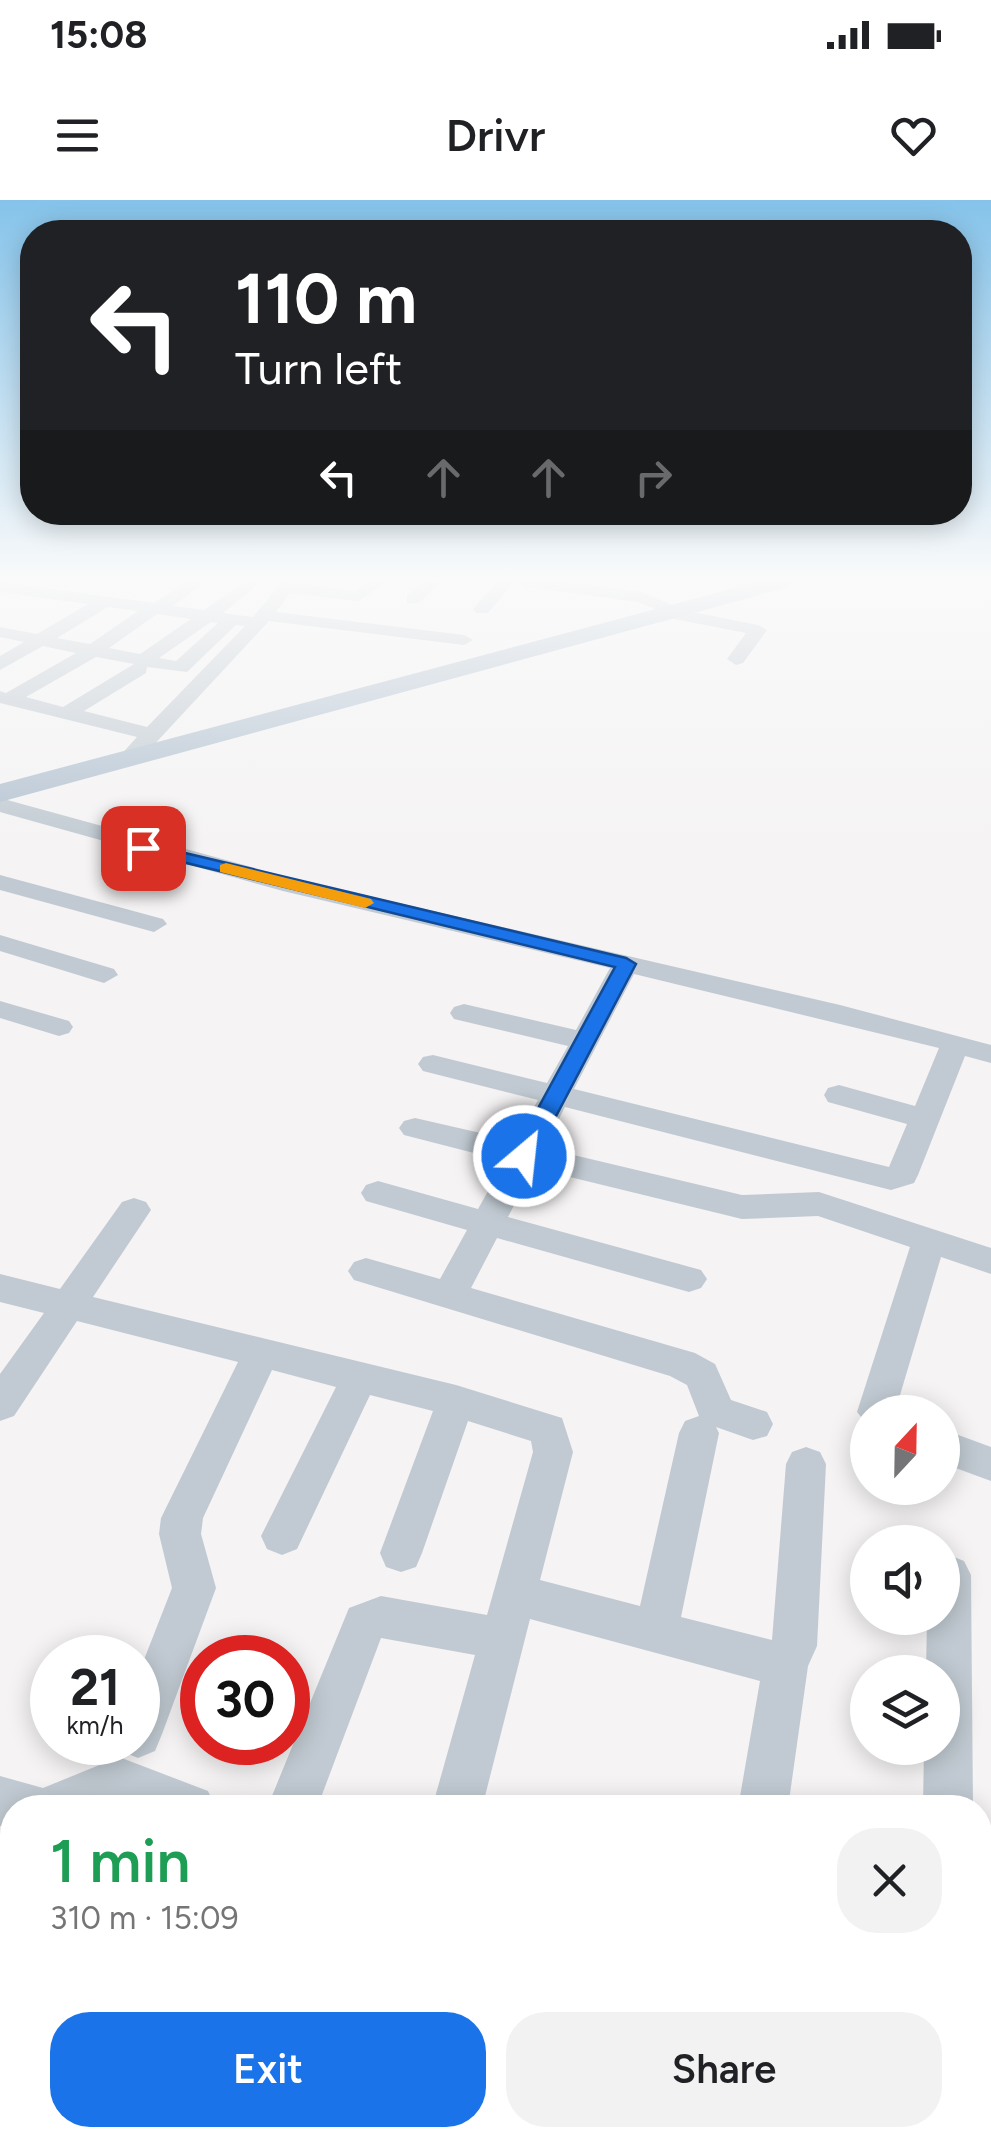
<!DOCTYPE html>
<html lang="en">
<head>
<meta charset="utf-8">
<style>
  body { margin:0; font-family:Figtree,sans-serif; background:#f2f2f2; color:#202124; height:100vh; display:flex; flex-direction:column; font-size:38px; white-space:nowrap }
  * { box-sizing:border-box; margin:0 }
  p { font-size:32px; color:#757577 }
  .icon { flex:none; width:55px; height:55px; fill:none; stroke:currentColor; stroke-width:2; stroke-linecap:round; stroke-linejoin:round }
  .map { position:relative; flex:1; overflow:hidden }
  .details { position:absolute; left:0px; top:1595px; width:992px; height:352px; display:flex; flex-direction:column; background:#fff; border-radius:40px 40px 0 0; box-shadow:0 5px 25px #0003 }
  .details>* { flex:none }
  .guide { position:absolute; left:20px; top:20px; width:952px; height:305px; border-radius:40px; box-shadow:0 5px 25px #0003; background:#202124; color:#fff; overflow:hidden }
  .needle { width:65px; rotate:22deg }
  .controls { position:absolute; left:850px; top:1195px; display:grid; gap:20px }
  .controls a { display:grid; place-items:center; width:110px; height:110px; border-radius:50%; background:#fff; box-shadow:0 5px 25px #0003; font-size:50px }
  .speed { position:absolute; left:30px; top:1435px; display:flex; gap:20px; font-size:50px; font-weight:700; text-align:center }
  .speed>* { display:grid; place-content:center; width:130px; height:130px; border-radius:50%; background:#fff; box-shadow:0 5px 25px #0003; line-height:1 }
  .speed small { font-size:25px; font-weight:400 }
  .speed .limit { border:15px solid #d22; background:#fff; color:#111 }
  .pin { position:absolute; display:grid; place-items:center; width:85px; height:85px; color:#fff; margin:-42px; border-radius:20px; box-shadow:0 5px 15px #0006 }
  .me { position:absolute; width:110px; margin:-55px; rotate:28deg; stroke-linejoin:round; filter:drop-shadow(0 0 8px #0008) }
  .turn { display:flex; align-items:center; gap:35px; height:210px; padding:0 50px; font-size:45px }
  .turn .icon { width:130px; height:130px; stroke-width:2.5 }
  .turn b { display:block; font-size:70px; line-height:85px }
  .lanes { display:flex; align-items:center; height:95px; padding:0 50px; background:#0003; justify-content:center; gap:50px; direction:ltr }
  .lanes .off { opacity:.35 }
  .round { display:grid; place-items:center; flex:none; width:105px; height:105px; border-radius:40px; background:#f2f2f2 }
  .overview { display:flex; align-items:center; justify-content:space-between; height:170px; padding:0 50px }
  h1 { font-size:60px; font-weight:600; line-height:75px; color:#1e9e55 }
  .button { display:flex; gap:20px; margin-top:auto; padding:20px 50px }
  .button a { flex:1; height:115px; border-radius:40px; background:#1a73e8; color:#fff; font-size:40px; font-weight:600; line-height:115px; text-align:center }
  .button a+a { background:#f2f2f2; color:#202124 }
  .status { display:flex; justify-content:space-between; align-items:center; height:70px; padding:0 50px; background:#fff; direction:ltr }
  .status svg { height:28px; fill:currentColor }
  header { display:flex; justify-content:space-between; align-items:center; height:130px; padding:0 50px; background:#fff; font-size:45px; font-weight:600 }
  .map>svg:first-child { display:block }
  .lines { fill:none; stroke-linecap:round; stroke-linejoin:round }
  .minor { fill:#c1cad2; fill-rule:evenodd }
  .major { fill:#b3c2d1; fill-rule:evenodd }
  .route { fill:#1a73e8; stroke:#114b97; stroke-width:2.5 }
  .slow { fill:#f59e0b }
</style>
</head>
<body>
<div class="status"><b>15:08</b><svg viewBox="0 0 49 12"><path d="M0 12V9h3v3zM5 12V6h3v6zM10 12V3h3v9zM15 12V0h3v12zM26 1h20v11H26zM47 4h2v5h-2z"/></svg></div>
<header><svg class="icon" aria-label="menu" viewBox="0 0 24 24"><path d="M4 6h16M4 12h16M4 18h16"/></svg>Drivr<svg class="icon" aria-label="heart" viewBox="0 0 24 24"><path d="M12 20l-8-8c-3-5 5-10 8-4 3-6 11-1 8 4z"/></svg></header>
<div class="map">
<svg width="991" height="1947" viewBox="0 0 991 1947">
  <rect width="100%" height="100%" fill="#f5f3f3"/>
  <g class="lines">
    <path class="minor" d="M0 382 154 403 186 382H205L173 406 204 410 245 382H261L223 413 253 417 282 382 355 391 368 382H386L358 401 290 393 276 412 464 435 473 440 464 445 269 421 137 563 129 564 118 558 137 537 0 503V491L6 493 76 453 43 446 0 470V456L24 442 0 437V427L37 434 88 404 0 392ZM108 407 138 411 90 444 57 438ZM157 414 191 419 140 454 109 448ZM211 422 218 423 176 461 159 458ZM236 425 245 426 147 527 84 511 146 473 147 467 187 472ZM96 457 134 464 63 507 26 497Z
      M423 382H440L419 403H407V395Z
      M497 382H514L488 413H476L473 409Z
      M518 382H562L642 392 683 410 758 425 767 430 743 463 736 465 727 459 746 433 664 417 662 412 638 402 526 387Z
      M0 598 295 679 840 805 991 845V863L965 856 918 975 914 983 891 990 565 907 544 948 742 995 819 992 991 1048V1074L941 1057 895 1212H868V1225L857 1212 910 1047 818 1016 742 1019 533 968 508 1017 701 1070 707 1079 701 1088 689 1092 497 1038 471 1088 695 1153 715 1164 731 1200 767 1212 773 1224 767 1236 753 1240 716 1227 719 1233 681 1417 772 1440 786 1264 792 1252 806 1247 820 1252 826 1264 817 1446 808 1466 788 1608H738L760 1481 530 1419 482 1608H432L475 1455 381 1438 317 1608H267L349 1408 381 1396 487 1415 533 1252 531 1241 468 1221 422 1353 416 1367 401 1372 386 1367 380 1353 433 1211 370 1195 297 1349 282 1355 267 1349 261 1336 336 1187 272 1170 203 1318 201 1334 216 1388 162 1534 155 1551 138 1558 121 1551 118 1542H138V1475L172 1388 159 1334 161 1318 238 1162 77 1121 14 1216 0 1221V1174L44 1113 0 1102V1074L60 1089 122 1002 134 998 146 1002 151 1010 93 1097 456 1185 562 1218 573 1252 540 1380 640 1406 679 1233 685 1221 699 1216 687 1185 670 1176 354 1080 348 1071 354 1062 366 1058 440 1079 467 1030 366 1001 361 993 366 985 378 981 478 1009 505 961 404 935 399 928 404 921 415 918 515 941 538 900 423 871 418 864 423 857 433 855 547 883 568 846 454 819 450 813 454 807 464 804 576 830 610 768 283 691 0 612ZM634 774 939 848 915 906 839 885 828 888 824 895 828 902 907 924 889 967 574 889Z
      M0 675 163 719 167 724 154 732 0 690Z
      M0 735 114 769 118 775 104 783 0 751Z
      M0 801 69 821 73 827 69 833 59 836 0 818Z
      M942 1229 991 1247V1281L942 1263Z
      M949 1355 964 1361 971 1375 973 1608H923L924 1548H942V1472H926L927 1418H942V1358Z
      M119 1557 208 1591 216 1608H12V1628L0 1626V1576L43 1588Z
      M980 1728 991 1731V1785L980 1782Z
      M12 1777V1855L0 1860V1782Z
      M147 1935H205L201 1947H143Z
      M345 1935H403L400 1947H342Z
      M525 1935H583L580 1947H522Z
      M698 1935H756L755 1947H697Z
      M918 1935H976V1947H918Z"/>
    <path class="major" d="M757 382H792L789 387 0 602V584Z"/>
  </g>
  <linearGradient id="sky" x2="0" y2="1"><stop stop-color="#85c3ea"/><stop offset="0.58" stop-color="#fafafa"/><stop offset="1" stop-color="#fafafa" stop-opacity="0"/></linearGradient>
  <rect width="991" height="654" fill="url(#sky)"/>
  <path class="route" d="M143 643 626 758 636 764 535 956 524 963 512 956 615 767 137 651 134 648Z"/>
  <path class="slow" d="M226 663 371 699 374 703 365 708 220 672V665Z"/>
</svg>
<div class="controls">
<a><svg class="needle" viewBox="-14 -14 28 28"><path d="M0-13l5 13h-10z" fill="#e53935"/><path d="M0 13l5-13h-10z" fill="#757577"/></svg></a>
<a><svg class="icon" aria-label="sound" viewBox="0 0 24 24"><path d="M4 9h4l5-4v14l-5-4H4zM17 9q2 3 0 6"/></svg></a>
<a><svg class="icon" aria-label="layers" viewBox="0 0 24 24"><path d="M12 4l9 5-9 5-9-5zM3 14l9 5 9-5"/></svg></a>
</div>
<div class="speed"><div>21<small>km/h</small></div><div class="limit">30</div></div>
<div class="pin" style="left:143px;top:648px;background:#d93025"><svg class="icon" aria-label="arrive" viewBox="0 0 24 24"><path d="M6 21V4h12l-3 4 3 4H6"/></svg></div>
<svg class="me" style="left:524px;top:956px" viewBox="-20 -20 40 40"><circle r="17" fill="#1a73e8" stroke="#fff" stroke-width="3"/><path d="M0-11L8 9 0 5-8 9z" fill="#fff"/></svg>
<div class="guide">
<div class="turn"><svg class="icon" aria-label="left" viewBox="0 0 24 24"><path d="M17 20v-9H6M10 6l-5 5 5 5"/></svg><div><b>110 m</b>Turn left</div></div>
<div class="lanes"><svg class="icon" aria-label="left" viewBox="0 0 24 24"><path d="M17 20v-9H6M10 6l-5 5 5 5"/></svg><svg class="icon off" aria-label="ahead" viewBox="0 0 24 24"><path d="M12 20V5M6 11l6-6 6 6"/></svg><svg class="icon off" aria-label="ahead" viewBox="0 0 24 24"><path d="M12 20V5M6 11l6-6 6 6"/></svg><svg class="icon off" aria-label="right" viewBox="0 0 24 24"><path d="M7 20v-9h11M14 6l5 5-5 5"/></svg></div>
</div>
<section class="details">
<div class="overview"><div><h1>1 min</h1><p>310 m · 15:09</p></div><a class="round"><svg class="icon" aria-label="close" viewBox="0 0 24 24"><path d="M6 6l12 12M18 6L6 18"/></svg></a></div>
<div class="button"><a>Exit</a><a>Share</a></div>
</section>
</div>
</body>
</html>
